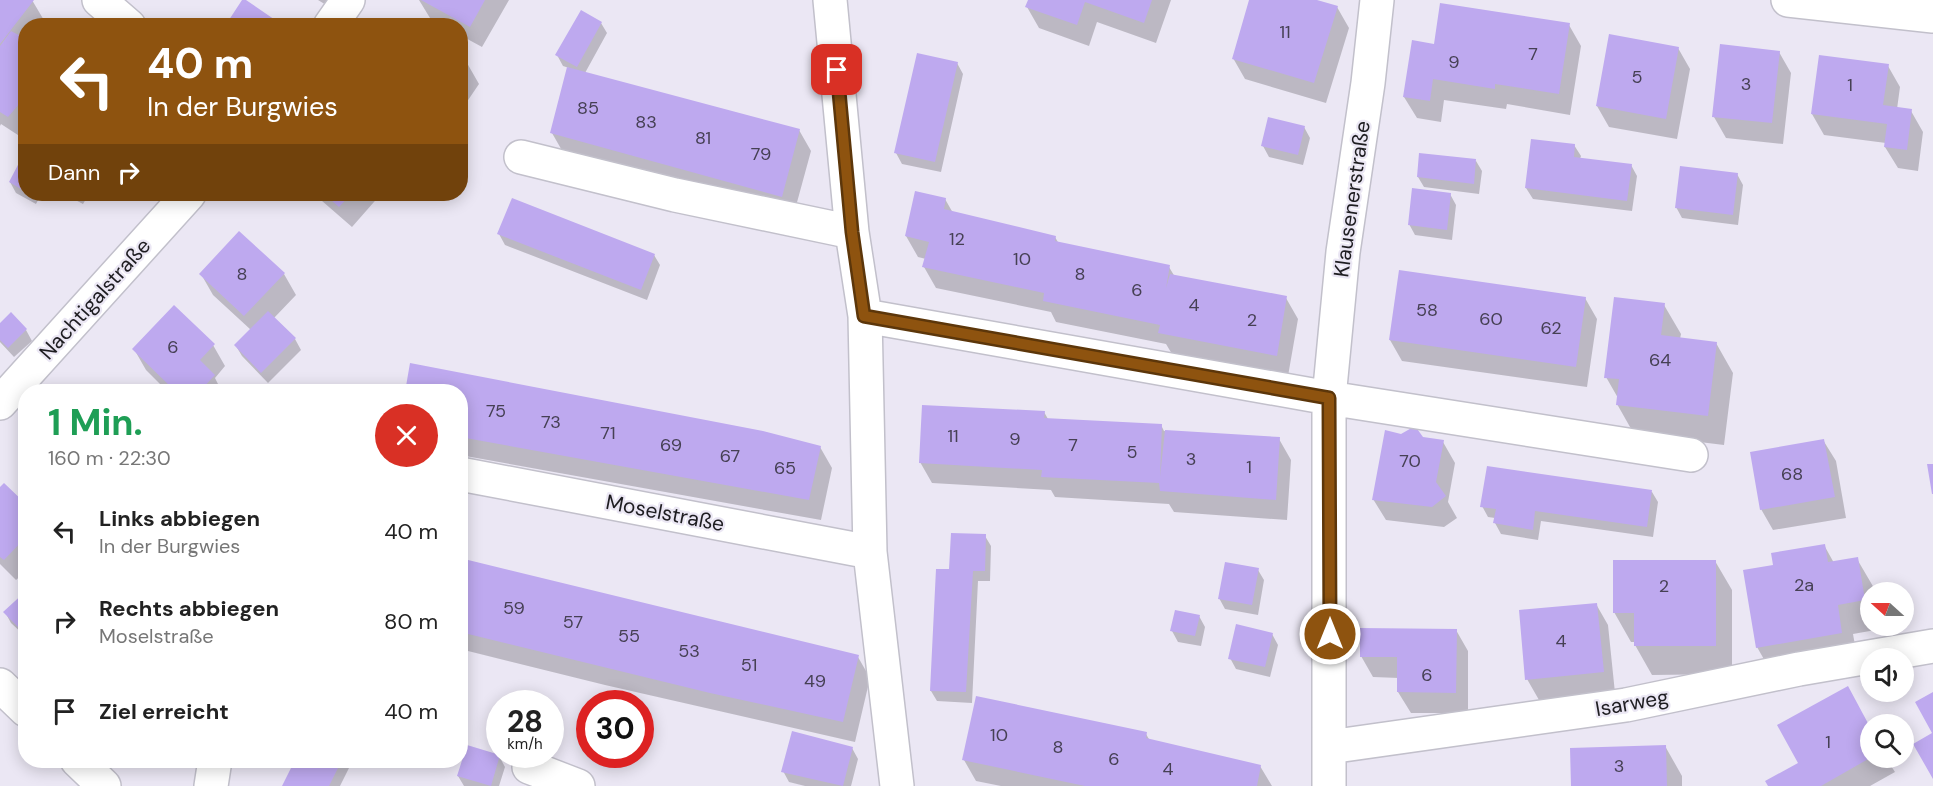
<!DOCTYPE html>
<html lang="de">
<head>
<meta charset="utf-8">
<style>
  body { margin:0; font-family:"DM Sans",sans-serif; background:#f2f2f2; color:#222; height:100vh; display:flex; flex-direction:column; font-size:22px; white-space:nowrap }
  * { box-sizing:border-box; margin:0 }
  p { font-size:20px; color:#767676 }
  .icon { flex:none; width:33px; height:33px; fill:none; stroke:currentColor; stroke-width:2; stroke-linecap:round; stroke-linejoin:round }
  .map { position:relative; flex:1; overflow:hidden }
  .drawer { position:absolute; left:18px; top:384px; width:450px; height:384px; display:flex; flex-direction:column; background:#fff; border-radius:24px; box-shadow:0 3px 15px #0003 }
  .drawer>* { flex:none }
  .hud { position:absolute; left:18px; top:18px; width:450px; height:183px; border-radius:24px; box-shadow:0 3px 15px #0003; background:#8e530f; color:#fff; overflow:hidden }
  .needle { width:39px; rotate:291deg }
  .controls { position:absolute; left:1860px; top:582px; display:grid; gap:12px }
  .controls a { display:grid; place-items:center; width:54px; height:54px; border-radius:50%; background:#fff; box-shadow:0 3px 15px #0003; font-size:30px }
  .speed { position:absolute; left:486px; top:690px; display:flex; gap:12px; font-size:30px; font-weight:700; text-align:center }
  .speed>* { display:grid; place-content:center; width:78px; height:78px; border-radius:50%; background:#fff; box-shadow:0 3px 15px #0003; line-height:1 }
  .speed small { font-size:15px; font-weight:400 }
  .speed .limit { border:9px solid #d22; background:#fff; color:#111 }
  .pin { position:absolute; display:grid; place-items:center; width:51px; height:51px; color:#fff; margin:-26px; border-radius:12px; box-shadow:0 3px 9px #0006 }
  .me { position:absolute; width:66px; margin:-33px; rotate:0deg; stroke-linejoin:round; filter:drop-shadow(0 0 4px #0008) }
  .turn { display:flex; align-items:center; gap:21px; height:126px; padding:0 30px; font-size:27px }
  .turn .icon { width:78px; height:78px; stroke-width:2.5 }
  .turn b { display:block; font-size:42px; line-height:51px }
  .then { display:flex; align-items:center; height:57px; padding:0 30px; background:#0003; gap:12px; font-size:22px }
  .round { display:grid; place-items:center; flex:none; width:63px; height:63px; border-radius:32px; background:#f2f2f2 }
  .summary { display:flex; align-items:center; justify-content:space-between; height:102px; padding:0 30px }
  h1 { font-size:36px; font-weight:700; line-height:45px; color:#1e9e55 }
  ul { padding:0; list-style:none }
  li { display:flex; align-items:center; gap:18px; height:90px; padding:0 30px }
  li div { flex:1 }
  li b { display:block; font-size:22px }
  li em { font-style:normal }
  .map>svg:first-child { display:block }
  .shadow { fill:#0003 }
  .building { fill:#bea9ef }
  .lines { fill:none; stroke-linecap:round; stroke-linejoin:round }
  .street-casing { stroke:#c2c0cb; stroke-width:36 }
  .street { stroke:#fff; stroke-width:33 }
  .route-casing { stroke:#5c360a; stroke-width:15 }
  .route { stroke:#8e530f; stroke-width:10 }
  .labels { text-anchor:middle; stroke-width:4.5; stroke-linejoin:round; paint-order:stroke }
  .number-label { font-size:18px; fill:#464054 }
  .street-label { font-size:21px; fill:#1e1d21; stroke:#ebe7f4 }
</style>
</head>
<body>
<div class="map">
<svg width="1933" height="786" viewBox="0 0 1933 786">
  <rect width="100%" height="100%" fill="#ebe7f4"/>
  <path class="shadow" d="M0 0H32L45 22 42 26H26V131L21 137 1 124 0 126Z
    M318 0H343L336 11Z
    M419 0H509L482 47 460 35V26H443L430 18Z
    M1030 0H1171L1156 43 1097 22 1089 46 1039 28 1027 7Z
    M1251 0H1312L1337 7 1349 28 1326 103 1245 79 1233 58Z
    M601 23 607 33 585 73 799 130 811 151 793 217 564 154 552 133 569 68 563 66 557 55Z
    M1569 25 1581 46 1570 115 1507 104 1506 109 1444 100 1441 122 1417 118 1404 97 1435 46Z
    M1678 48 1690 69 1677 139 1609 127 1597 106Z
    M1779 52 1791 73 1783 144 1726 138 1714 117Z
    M460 59 467 63 479 84 460 112Z
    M957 63 963 74 941 172 902 164 896 153Z
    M1888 66 1900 87 1897 109 1911 111 1923 132 1918 171 1898 168 1885 147 1886 143 1824 135 1812 114Z
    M1304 127 1310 138 1303 165 1269 157 1263 146Z
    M1574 145 1581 156 1580 159 1631 165 1637 176 1632 211 1533 199 1526 188Z
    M1476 161 1482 171 1479 194 1424 187 1418 177Z
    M26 166V194H41L36 204 16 193 10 182Z
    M1737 174 1743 185 1738 225 1682 218 1676 207Z
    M64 194H89L83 204Z
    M151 194H166L162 200Z
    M314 194H381L352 227Z
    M1450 194 1456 205 1452 240 1415 235 1409 224Z
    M945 199 953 213 1055 237 1059 244 1169 267 1175 277 1286 298 1298 319 1288 376 1172 354 1166 344 1056 322 1051 312 936 288 924 267 926 259 918 257 906 236Z
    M499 234 654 255 660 265 647 300 505 245Z
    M201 274H284L296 295 274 318 295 339 301 350 268 383 242 356 236 346 251 330 213 295Z
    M1585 298 1597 319 1587 387 1402 361 1390 340Z
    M1664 305 1681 334 1680 339 1716 343 1733 373 1724 445 1634 434 1617 404 1618 398 1606 377Z
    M11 314 26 330 32 341 14 357 0 342V325Z
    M213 345 225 366 215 378 222 392H168L146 370 134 349Z
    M411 365 820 447 832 468 821 520 460 455V392Z
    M1044 412 1048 419 1161 425 1164 431 1279 439 1291 460 1287 520 1174 512 1169 504 1055 497 1051 490 932 483 920 462Z
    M1422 439 1443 442 1455 463 1448 502 1457 518 1444 527 1386 520 1373 499Z
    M1823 440 1836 461 1846 518 1773 530 1761 509Z
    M0 489 26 506V571L16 580 0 564Z
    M1652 492 1658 502 1653 537 1541 521 1538 540 1501 534 1495 523V518L1488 517 1482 506Z
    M985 536 991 546 990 581H978L972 703 937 701 931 691 950 571Z
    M1824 545 1834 563 1857 559 1874 588 1875 592H1870V626H1880L1881 629 1853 634 1858 662 1774 677 1757 647 1775 566Z
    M460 559 858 657 870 678 855 742 605 685 460 649Z
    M1715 561 1732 590V674L1652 675 1635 645V642H1631L1614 612Z
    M1258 570 1264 580 1258 615 1225 609 1219 598Z
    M26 593V637L11 623 5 612Z
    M1596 604 1608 625 1615 693 1539 700 1527 679Z
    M1199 616 1205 627 1201 646 1178 642 1172 631Z
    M1456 630 1468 651V713H1411L1398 692 1399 678 1373 677 1361 656Z
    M1272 634 1278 645 1270 677 1236 669 1230 658Z
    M1847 688 1870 729V758H1886L1895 772 1870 786H1770L1800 763Z
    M1146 734 1150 741 1260 766 1272 786H1001L976 781 964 760Z
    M1665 746 1682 776V786H1573Z
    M852 748 858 759 851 786H805L789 782 783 771Z
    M499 756 505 767 499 786H464L458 776Z
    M297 760H353L340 786H284Z"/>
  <path class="building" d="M0 0H34L0 44Z
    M242 0H246L284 26H225Z
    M421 0H485L470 27Z
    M1028 0H1152L1144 23 1085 2 1077 25 1025 7Z
    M1249 0H1317L1338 6 1314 83 1232 59Z
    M1440 3 1570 23 1559 94 1495 84V89L1433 79 1430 101 1403 97 1412 40 1434 44Z
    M581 10 602 22 577 67 555 55Z
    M11 31 26 39V96L8 117 0 112V46Z
    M1609 34 1679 47 1666 119 1596 106Z
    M1720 44 1780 51 1772 123 1712 117Z
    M917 53 958 62 935 162 894 153Z
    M1819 55 1889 64 1883 105 1912 109 1907 150 1884 147 1887 124 1811 114Z
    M567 67 800 129 782 197 550 133Z
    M1268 117 1305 126 1298 155 1261 146Z
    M1531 139 1575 144 1574 157 1632 164 1627 201 1525 188Z
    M1419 153 1476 159 1474 184 1417 177Z
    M20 161 26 164V192L9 182Z
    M1680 166 1738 173 1733 215 1675 208Z
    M1412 188 1451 193 1447 230 1408 225Z
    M915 191 946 198 944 209 1056 236 1055 241 1170 265 1166 288 1170 274 1287 296 1277 356 1158 333 1160 325 1043 301 1044 293 922 267 929 242 905 236Z
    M324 194H351L339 207Z
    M512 198 655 254 641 290 497 234Z
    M239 231 285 273 244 316 199 274Z
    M1399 270 1586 297 1576 367 1389 340Z
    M1614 297 1665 303 1661 335 1717 342 1708 416 1616 405 1619 379 1604 378Z
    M174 305 215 344 200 360 215 375 199 392H176L132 349Z
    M268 311 296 338 261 373 234 345Z
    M11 312 27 329 8 348 0 340V323Z
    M410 363 763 431 821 446 809 500 460 437V392H405Z
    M922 405 1045 411 1044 418 1162 424 1160 477 1165 430 1280 437 1276 500 1160 491 1159 483 1041 477 1042 470 919 463Z
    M1415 426 1423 437 1444 440 1436 482 1446 496 1432 507 1372 500 1385 430 1401 434Z
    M1824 439 1835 497 1760 510 1750 452Z
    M1927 464H1933V494H1932Z
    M1487 466 1652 490 1647 527 1535 511 1533 530 1493 523 1496 509 1480 507Z
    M4 483 26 504V537L4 560 0 557V487Z
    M951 533 986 534 985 571H973L966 692 930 691 936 569H949Z
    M1825 544 1828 562 1858 557 1865 600 1838 605 1842 633 1756 648 1743 570 1773 565 1771 553Z
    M460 558 859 655 843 722 710 693 460 632Z
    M1613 560H1716V646H1634V613H1613Z
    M1225 562 1259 568 1252 605 1218 599Z
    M26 591V635L3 612Z
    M1597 603 1604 672 1525 680 1519 610Z
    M1175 610 1200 615 1195 636 1170 631Z
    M1236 624 1273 633 1265 667 1228 659Z
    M1360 628 1457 629 1456 693 1397 692V657H1360Z
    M1848 686 1870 727V758L1821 786H1768L1765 781 1798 763 1777 725Z
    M1933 692V779L1913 744 1932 733 1915 702Z
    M976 696 1147 732 1146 738 1261 765 1257 786H1085L962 760Z
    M792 731 853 747 843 786 781 772Z
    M467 745 500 755 491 786 457 776Z
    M1666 745 1667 786H1571L1570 748Z
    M295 760H342L329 786H282Z"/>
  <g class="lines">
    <g class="street-casing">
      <path id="street" d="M99 0 129 26
        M830 0 852 232 865 316 870 552 897 786
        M1788 0 1933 16
        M330 26 348 0
        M521 157 675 195 852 232
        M865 316 1329 398 1691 455
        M0 403 189 194
        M460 474 870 552
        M0 685 26 710
        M1329 747 1626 705 1799 669 1933 646
        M77 760 104 786
        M529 767 578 786
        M211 786 215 760
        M1329 786V398L1343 252 1368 83 1377 0"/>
    </g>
    <use href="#street" class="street"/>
  </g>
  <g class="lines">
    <g class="route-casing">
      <path id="route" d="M837 70 852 232 864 316 1329 398 1330 634"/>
    </g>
    <use href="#route" class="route"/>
  </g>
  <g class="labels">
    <g class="number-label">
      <text x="1285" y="38">11</text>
      <text x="1533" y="60">7</text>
      <text x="1454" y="68">9</text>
      <text x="1637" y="83">5</text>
      <text x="1746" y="90">3</text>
      <text x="1850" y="91">1</text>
      <text x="588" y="114">85</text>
      <text x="646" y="128">83</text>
      <text x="703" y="144">81</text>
      <text x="761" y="160">79</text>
      <text x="957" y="245">12</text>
      <text x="1022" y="265">10</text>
      <text x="242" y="280">8</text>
      <text x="1080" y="280">8</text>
      <text x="1137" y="296">6</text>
      <text x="1194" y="311">4</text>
      <text x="1427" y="316">58</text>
      <text x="1491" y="325">60</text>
      <text x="1252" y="326">2</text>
      <text x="1551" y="334">62</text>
      <text x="173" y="353">6</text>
      <text x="1660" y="366">64</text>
      <text x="496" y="417">75</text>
      <text x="551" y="428">73</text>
      <text x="608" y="439">71</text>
      <text x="953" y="442">11</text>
      <text x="1015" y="445">9</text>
      <text x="671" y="451">69</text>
      <text x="1073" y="451">7</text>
      <text x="1132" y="458">5</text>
      <text x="730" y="462">67</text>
      <text x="1191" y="465">3</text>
      <text x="1410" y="467">70</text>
      <text x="1249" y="473">1</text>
      <text x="785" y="474">65</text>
      <text x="1792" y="480">68</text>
      <text x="1804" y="591">2a</text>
      <text x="1664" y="592">2</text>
      <text x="514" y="614">59</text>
      <text x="573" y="628">57</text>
      <text x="629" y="642">55</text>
      <text x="1561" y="647">4</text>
      <text x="689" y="657">53</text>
      <text x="749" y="671">51</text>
      <text x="1427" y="681">6</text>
      <text x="815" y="687">49</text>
      <text x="999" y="741">10</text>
      <text x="1828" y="748">1</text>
      <text x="1058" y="753">8</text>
      <text x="1114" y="765">6</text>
      <text x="1619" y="772">3</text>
      <text x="1168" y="775">4</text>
    </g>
    <g class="street-label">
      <text transform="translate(1352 199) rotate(-82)" y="7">Klausenerstraße</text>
      <text transform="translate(95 299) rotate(-48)" y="7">Nachtigalstraße</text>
      <text transform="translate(665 513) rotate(11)" y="7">Moselstraße</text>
      <text transform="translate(1632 703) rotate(-10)" y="7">Isarweg</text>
    </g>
  </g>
</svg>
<div class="controls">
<a><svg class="needle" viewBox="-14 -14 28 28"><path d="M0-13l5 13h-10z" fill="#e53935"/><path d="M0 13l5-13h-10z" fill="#767676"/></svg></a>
<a><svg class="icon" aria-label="sound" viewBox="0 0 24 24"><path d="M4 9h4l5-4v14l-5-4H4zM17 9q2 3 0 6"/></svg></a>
<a><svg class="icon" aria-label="search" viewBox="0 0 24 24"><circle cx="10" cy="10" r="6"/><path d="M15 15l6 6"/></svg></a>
</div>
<div class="speed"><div>28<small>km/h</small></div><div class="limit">30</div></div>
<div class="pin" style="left:837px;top:70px;background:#d93025"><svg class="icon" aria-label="arrive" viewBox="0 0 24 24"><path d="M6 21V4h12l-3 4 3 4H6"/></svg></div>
<svg class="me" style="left:1330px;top:634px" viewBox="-20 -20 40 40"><circle r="17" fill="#8e530f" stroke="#fff" stroke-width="3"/><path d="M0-11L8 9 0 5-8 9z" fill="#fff"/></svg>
<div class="hud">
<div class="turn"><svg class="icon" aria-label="left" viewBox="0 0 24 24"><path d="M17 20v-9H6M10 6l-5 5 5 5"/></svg><div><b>40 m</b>In der Burgwies</div></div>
<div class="then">Dann<svg class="icon" aria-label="right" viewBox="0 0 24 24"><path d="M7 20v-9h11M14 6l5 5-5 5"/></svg></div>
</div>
<section class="drawer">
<div class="summary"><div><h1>1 Min.</h1><p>160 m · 22:30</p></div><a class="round" style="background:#d93025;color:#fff"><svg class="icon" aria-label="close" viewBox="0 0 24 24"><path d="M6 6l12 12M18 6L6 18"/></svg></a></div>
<ul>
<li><svg class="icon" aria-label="left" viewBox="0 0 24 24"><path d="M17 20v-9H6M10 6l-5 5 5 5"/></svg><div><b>Links abbiegen</b><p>In der Burgwies</p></div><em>40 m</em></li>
<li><svg class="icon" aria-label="right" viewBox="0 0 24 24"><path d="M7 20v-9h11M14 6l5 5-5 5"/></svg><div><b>Rechts abbiegen</b><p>Moselstraße</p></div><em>80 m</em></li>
<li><svg class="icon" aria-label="arrive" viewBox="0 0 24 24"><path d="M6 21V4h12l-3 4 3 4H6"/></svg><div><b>Ziel erreicht</b></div><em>40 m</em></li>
</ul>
</section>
</div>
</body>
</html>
